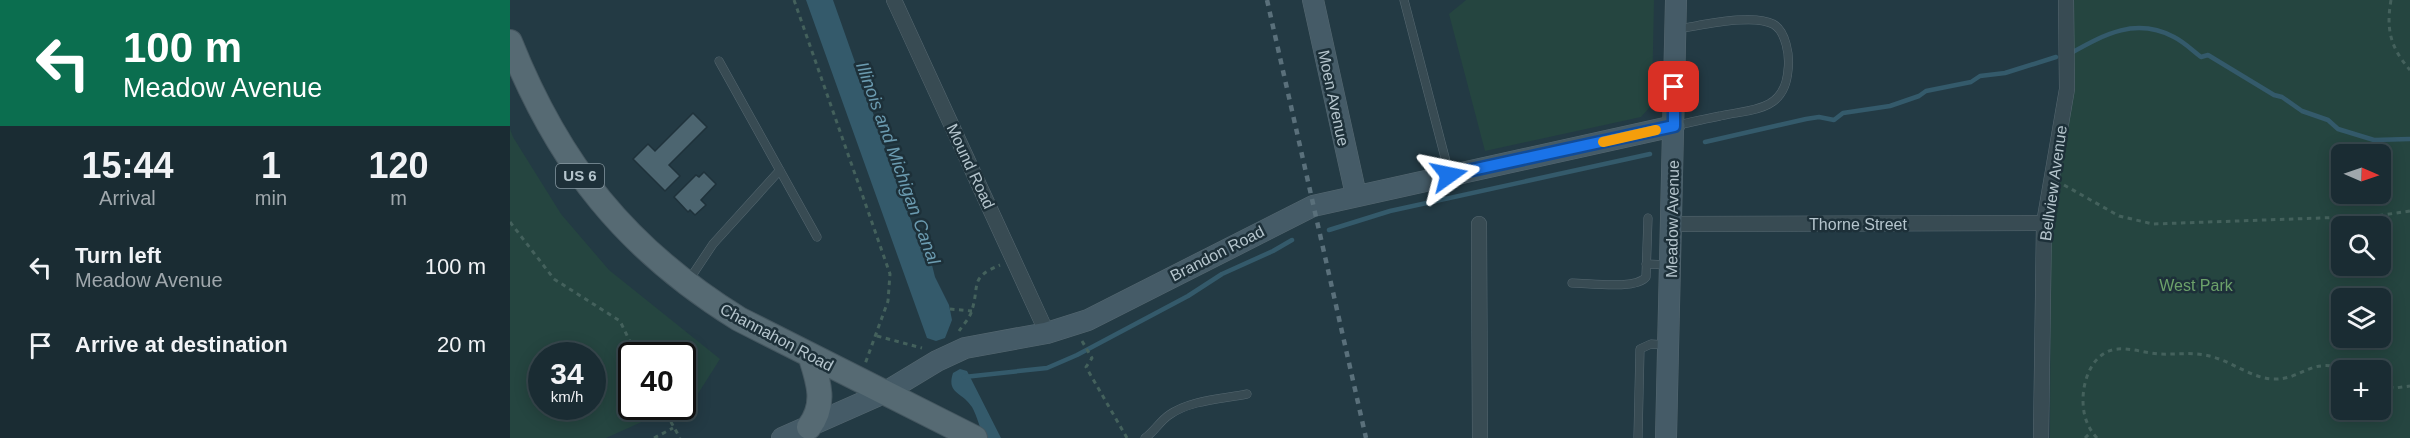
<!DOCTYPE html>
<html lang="en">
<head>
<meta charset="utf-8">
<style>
  body { margin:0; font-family:Helvetica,sans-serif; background:#23343b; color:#f1f3f6; height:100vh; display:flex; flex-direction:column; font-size:22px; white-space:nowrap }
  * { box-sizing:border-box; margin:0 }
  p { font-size:20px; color:#9fa7ac }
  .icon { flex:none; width:33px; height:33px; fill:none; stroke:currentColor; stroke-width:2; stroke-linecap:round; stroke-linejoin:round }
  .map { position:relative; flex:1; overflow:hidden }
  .drawer { display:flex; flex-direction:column; background:#1a2c33; width:510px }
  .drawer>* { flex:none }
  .banner { background:#0b6e4f; color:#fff; overflow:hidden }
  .needle { width:39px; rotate:92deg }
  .buttons { position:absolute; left:1821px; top:144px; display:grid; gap:12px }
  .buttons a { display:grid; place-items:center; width:60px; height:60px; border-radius:9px; background:#1a2c33; box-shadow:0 3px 15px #0003,0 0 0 2px #38484e; font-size:30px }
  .speed { position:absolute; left:18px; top:342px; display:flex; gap:12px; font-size:30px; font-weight:700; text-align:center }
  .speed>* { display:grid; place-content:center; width:78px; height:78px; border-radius:50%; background:#1a2c33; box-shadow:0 3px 15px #0003,0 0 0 2px #38484e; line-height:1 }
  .speed small { font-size:15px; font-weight:400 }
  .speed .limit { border:3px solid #111; border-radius:9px; background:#fff; color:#111 }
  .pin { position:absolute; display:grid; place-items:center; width:51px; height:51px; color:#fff; margin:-26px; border-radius:12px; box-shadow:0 3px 9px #0006 }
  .me { position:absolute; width:66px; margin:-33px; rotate:78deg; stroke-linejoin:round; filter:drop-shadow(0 0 4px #0008) }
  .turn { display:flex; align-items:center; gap:21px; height:126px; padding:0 24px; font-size:27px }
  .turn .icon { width:78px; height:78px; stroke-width:2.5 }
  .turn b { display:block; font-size:42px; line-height:51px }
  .eta { display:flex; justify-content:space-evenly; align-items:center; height:102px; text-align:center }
  .eta b { font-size:36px; font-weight:700; line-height:42px }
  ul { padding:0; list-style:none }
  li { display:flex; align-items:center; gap:18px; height:78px; padding:0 24px }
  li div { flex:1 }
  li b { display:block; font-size:22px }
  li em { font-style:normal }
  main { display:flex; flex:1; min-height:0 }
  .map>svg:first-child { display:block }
  .green { fill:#254540; fill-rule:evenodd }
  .water { fill:#345a6b }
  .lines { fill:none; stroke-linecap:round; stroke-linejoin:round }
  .stream { stroke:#345a6b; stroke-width:4.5 }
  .building { fill:#4c6570; stroke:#1f323b; stroke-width:1.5 }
  .lane-casing { stroke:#566871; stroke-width:9 }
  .street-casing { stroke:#566871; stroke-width:16 }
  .secondary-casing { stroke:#566871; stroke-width:22 }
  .primary-casing { stroke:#455760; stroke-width:26 }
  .path { stroke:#44615c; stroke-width:3; stroke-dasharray:4.5 4.5; stroke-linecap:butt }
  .lane { stroke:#384b53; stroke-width:8 }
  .street { stroke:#384b53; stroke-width:15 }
  .secondary { stroke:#455b67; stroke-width:21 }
  .primary { stroke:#566a73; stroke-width:24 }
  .rail { stroke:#5a707b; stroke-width:4.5; stroke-dasharray:6 6; stroke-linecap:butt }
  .route-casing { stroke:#114b97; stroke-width:15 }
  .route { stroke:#1a73e8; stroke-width:10 }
  .slow { stroke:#f59e0b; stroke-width:10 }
  .labels { text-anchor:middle; stroke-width:5; stroke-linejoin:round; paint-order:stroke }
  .shield { fill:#1d3039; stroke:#8798a1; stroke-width:1.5 }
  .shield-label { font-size:15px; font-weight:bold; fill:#b5c5cd }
  .street-label { font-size:16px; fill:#b5c5cd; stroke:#1d3039 }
  .park-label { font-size:16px; fill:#6ca16a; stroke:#1d3039 }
  .water-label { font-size:18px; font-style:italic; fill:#6b9bb0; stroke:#1d3039 }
</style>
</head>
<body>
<main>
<section class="drawer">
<div class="banner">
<div class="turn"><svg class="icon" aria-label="left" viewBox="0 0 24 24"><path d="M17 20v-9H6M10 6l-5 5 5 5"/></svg><div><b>100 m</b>Meadow Avenue</div></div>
</div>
<div class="eta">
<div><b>15:44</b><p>Arrival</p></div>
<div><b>1</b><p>min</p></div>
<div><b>120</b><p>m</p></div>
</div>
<ul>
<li><svg class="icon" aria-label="left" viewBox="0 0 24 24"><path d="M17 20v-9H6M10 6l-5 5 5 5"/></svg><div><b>Turn left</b><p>Meadow Avenue</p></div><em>100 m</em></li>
<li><svg class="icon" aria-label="arrive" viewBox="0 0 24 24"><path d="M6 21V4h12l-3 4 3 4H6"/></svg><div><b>Arrive at destination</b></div><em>20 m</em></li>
</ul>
</section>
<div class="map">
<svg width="1900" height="438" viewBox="0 0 1900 438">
  <rect width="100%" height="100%" fill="#233a44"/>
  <path class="green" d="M956 0H1144L1142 99 1139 108 1131 117 975 151 939 14Z
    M1554 0H1900V438H1540L1541 233 1550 183ZM1832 154H1870V194H1832ZM1832 226H1870V266H1832ZM1832 298H1870V338H1832ZM1832 370H1870V410H1832Z
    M0 129 3 137 51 214 99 270 210 359 184 400 173 404 172 356H122V406L165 407 96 438H0ZM32 356H82V406H32Z"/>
  <path class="water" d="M296 0H323L404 229 420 257 425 277 439 305 442 320 435 338 426 341 417 338Z
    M450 369 457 371 491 438H474C470 428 467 416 462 407 453 392 436 394 443 373Z"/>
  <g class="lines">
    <path class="stream" d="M1561 53C1595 34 1626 17 1664 37 1674 42 1682 50 1691 57L1698 55 1764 95 1772 97 1792 111 1818 120 1828 129 1864 140 1900 139
      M1195 142 1296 119 1309 117 1324 120 1333 113 1380 106 1409 96 1416 91 1461 82 1470 76 1495 73 1546 57
      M819 230 880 211 1140 154
      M454 377 537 368 567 355 678 296 712 274 763 251 782 240"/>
  </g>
  <path class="building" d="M183 113 197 127 159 165 170 176 155 191 123 159 138 144 145 151Z
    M194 172 206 184 191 200 196 205 185 215 180 210 178 212 164 197 186 175 189 177Z"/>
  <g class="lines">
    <g class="lane-casing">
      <path id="lane" d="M894 0 939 173
        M209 61 307 237
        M1165 126C1180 122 1195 119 1210 116 1226 112 1245 112 1259 104 1272 97 1277 83 1278 70 1280 56 1276 31 1263 24 1242 13 1190 26 1167 29
        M1136 264 1159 265
        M179 280 203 244 270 170
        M1062 283C1079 283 1126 290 1136 277L1138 218
        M1128 437 1130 349 1141 344 1157 345
        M635 438C644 432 650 421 659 415 680 400 712 399 737 394"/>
    </g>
    <g class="street-casing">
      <path id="street" d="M384 0 537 333
        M969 224 970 438
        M1162 224 1534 223
        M1531 438 1534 223 1557 89 1556 0"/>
    </g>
    <g class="secondary-casing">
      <path id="secondary" d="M803 0 846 195
        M272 438 374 393 427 361 455 348 537 333 578 320 803 206 1164 126
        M1156 438 1166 0"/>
    </g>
    <g class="primary-casing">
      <path id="primary" d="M0 42C49 165 116 249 229 319L465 438
        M299 427C317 404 308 380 300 355"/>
    </g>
    <path class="path" d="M284 0 380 274 378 301 355 364
      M1881 0C1876 29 1880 47 1900 70
      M1554 185 1609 216 1643 224 1866 216 1900 211
      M0 222 44 279 110 321 127 356
      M440 309 462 311
      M449 331C453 325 460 318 462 310 470 284 459 278 490 265
      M367 336 412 348
      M572 341 582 358 576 367 617 438
      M1870 386 1885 388 1900 386
      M152 406 170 438
      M144 438 163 428
      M1575 438 1581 432
      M1587 438C1577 427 1573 415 1573 400 1573 379 1583 351 1608 349 1621 348 1636 353 1649 354 1668 355 1684 351 1703 357 1724 363 1742 378 1763 379 1794 380 1799 356 1838 370"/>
    <use href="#lane" class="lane"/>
    <use href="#street" class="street"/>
    <use href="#secondary" class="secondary"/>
    <use href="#primary" class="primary"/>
    <path class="rail" d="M757 0 856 438"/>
  </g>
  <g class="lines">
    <g class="route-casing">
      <path id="route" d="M939 175 1164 126V87"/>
    </g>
    <use href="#route" class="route"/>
    <path class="slow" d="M1093 142 1146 130"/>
  </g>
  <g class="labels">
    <rect class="shield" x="46" y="164" width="48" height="24" rx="4.5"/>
    <g class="shield-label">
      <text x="70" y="181">US 6</text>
    </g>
    <g class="street-label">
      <text transform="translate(824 98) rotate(78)" y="6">Moen Avenue</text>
      <text transform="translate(461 166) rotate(65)" y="6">Mound Road</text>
      <text transform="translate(1543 183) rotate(-82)" y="6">Bellview Avenue</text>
      <text transform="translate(1162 219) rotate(-89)" y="6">Meadow Avenue</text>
      <text x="1348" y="230">Thorne Street</text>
      <text transform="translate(707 253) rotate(-27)" y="6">Brandon Road</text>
      <text transform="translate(267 337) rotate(28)" y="6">Channahon Road</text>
    </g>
    <g class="park-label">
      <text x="1686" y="291">West Park</text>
    </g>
    <g class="water-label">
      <text transform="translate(388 163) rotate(70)" y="6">Illinois and Michigan Canal</text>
    </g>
  </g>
</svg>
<div class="buttons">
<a><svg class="needle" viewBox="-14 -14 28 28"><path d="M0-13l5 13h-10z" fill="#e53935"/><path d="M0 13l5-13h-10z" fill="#9fa7ac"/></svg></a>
<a><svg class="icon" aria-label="search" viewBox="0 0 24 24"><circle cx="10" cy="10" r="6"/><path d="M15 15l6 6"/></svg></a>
<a><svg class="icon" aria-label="layers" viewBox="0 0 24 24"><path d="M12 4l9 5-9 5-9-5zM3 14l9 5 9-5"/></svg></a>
<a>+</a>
</div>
<div class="speed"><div>34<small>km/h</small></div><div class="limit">40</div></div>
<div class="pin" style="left:1164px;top:87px;background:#d93025"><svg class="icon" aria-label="arrive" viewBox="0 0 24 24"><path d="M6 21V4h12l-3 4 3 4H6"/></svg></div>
<svg class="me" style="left:939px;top:175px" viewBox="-20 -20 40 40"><path d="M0-17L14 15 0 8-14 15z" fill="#1a73e8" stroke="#fff" stroke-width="4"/></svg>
</div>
</main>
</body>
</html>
